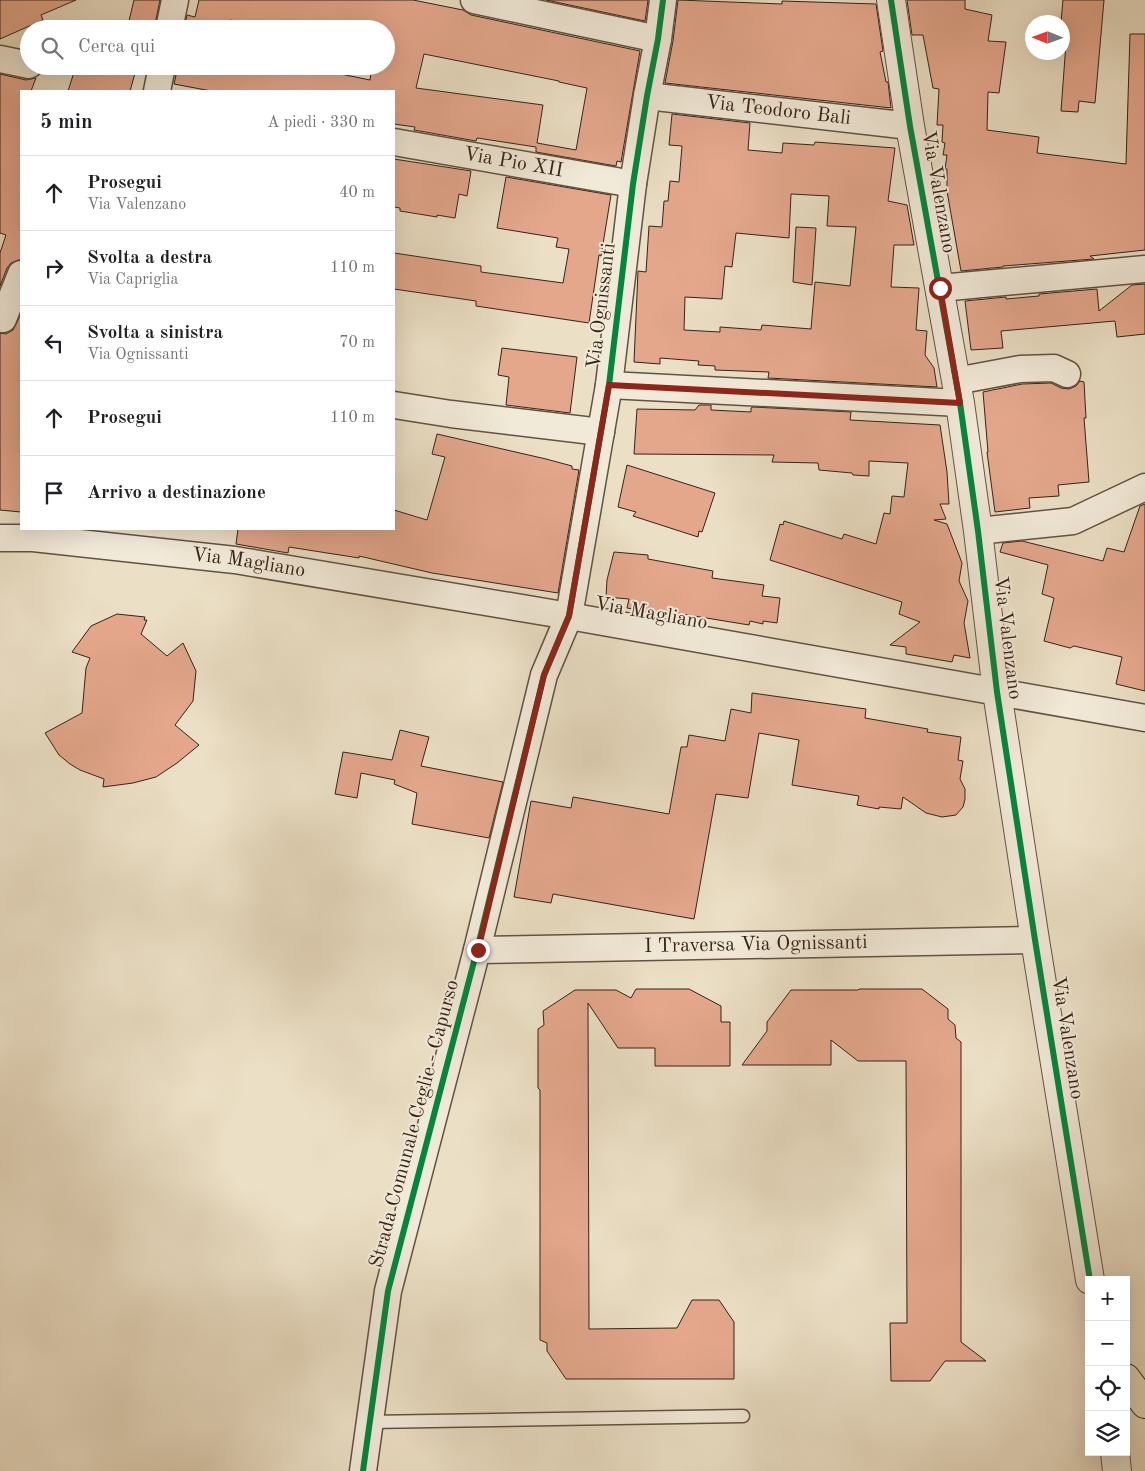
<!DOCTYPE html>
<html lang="it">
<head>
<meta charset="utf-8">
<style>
  body { margin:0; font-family:"Old Standard TT",serif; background:#f6f6f6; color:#202124 }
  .controls { position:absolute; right:15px; bottom:15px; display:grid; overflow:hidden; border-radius:0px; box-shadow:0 5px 20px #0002 }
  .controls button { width:45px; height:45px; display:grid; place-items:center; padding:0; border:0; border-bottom:1px solid #e0e0e0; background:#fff; color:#202124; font:25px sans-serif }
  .compass { position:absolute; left:1025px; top:15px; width:45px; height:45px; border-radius:50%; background:#fff; box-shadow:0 5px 20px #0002; rotate:271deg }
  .stop { position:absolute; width:15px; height:15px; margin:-11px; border:4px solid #8f2418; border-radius:50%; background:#fff }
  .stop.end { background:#8f2418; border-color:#fff; box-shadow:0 1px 5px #0008 }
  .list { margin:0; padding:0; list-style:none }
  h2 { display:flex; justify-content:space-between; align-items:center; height:65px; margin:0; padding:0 20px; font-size:21px }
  h2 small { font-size:16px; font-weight:400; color:#757577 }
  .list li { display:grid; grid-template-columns:32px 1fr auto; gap:15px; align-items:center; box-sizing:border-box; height:75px; padding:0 20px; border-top:1px solid #e0e0e0 }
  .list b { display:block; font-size:19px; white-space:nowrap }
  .list p { margin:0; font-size:16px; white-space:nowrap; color:#757577 }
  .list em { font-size:16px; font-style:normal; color:#757577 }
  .icon { flex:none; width:28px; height:28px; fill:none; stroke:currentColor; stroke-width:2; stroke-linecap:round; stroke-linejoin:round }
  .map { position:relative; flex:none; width:1145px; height:1471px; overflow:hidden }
  .search { position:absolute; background:#fff; box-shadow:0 5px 20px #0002; left:20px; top:20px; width:375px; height:55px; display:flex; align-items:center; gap:12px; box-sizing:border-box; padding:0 18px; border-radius:28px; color:#757577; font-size:19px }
  .panel { position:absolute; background:#fff; box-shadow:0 5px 20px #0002; left:20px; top:90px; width:375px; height:440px; border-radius:0px }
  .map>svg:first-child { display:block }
</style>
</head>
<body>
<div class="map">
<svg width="1145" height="1471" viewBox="0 0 1145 1471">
  <rect width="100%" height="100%" fill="#ebdfc5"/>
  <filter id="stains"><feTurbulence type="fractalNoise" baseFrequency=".004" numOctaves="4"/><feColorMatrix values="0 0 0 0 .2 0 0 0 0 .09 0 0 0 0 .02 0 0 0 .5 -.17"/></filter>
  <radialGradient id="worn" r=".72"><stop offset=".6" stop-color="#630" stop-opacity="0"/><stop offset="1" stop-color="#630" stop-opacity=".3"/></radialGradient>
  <g fill="#e4a78c" stroke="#352317" fill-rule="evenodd">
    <path d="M0,0H76L41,15L43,20L0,39Z"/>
    <path d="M134,0H160L154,29H127Z"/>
    <path d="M199,0H413L463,10L471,15L640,51L621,162L617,161L616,166L536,152V147L477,138L476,141L414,130L415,127L394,124V91H211L174,84L178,66H311V68L370,80L372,66H386V29H282L230,20L229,29H184L187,15L195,17ZM424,54L559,81V82L587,88L576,150L537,143L543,105L416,88Z"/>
    <path d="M546,0H648L645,21Z"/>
    <path d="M678,0L782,4V1L876,4L883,51L880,52L886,82H888L891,108L665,83L673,41Z"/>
    <path d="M907,0H965V9L992,15L988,41L1006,42L999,93L988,92L987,130L1039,137L1037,153L1126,164L1130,34H1145V250L1090,256L1094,259L1003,266V267L961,271L947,191V169H945L947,155H943L945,143L942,142L943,125H937L939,89L933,88L923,35H912Z"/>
    <path d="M1063,0H1104L1095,103L1079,101L1078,112L1061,111L1066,43L1062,42V22H1061Z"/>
    <path d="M76,66H137L130,91H68Z"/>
    <path d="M0,74L26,80L36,78L31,91H21V259L11,263L7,268L0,286V253L6,235L0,233Z"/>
    <path d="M672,114L750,123L748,150L782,153L783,143L814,145L815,142L895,148L888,201L907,205L914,245H894L891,287L919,288L916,330L927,331L925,355L934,368L937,387L768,378L769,372L715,370V366L698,365L699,361L660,358V364L634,362L638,271L646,272L649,226L662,227L664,201H668L670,181L679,182L682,146L669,145ZM791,194L829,196L827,226L856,227L850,286L815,282L811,329L762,325L761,330L720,327V332L684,330L685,297L722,299L725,266L732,267L736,233L789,238Z"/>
    <path d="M394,159L471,171L467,196L459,194L455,218L437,215V217L400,211V208L394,207Z"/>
    <path d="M506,177L611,195L601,256L599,255L589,323L476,306V301L394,289V253L481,266V272L563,283L569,249L556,247L558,238L497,228Z"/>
    <path d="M796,227L816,228L812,285L793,282Z"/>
    <path d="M1145,284V334L1117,337L1115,321L1001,331L1003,348L971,350L965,301L1006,297V299L1039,296V294L1097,289L1099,311L1132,285Z"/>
    <path d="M21,314V512L0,510V333L6,334L13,330Z"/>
    <path d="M502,348L577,357L570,413L506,405L509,377L498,375Z"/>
    <path d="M1080,381L1084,382L1086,418H1084L1089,482L1058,485L1059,496L1029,498L1030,508L995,512L987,452H988L983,392L1022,384L1051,383L1061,388L1069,389L1076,386Z"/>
    <path d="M699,405H711V410L751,412V408L753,407L851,412L850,420L940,425L947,472L949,504H940L946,519L934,520L947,524L962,563L959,581L968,601L964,623L970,658L954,655L952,662L906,654V647L890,645L920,622L899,614L902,602L770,560L780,524L783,525L784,521L842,539L844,534L876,544L884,513L890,514L892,496L904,497L908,463L869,461V476L853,475L852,473L819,470L818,463L772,462L774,455L634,454L637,409L695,410Z"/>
    <path d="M437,434L546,459L572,466V469L579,470L558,593L432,573L359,556V558L289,547L288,553L236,544L238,529H394V510L427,520L445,457L432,454Z"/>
    <path d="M627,465L715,493L702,532L699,531L698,537L633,516L636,512L618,507Z"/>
    <path d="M1145,504V691L1116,684L1122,657L1074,646L1070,648L1044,641L1054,598L1042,594L1048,565L1000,552L1003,543L1022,541L1103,561L1107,548L1124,552L1140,506Z"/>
    <path d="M614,552L648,555V559L713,571L712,578L764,585L762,596L780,598L777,623L763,621V624L750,621L749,625L682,614V617L627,608L629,599L606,597L607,580Z"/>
    <path d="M117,614L145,617L144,620H147L141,634L167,656L183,643L196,671L193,701L175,725L199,745L177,763L156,777L133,783L103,787L104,779L80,770L70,764L59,755L45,733L82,713L86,668L90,658L72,652L91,626Z"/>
    <path d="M752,693L866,709L865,718L928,729L927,732L961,737L958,760L963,761L960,779L965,789V799L963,807L956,815L942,817L926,813L903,797L901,809L879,807V809L857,805L859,796L792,785L799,740L759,733L748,798L716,794L694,919L553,894L551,903L514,897L531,801L571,808L573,797L669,814L681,747H687L689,735L725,741L731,709L751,713Z"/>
    <path d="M400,730L429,737L421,766L503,782L489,838L412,824L417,793L394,784L395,780L361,773L357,798L335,794L343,752L392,760Z"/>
    <path d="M636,989H689L721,1006V1022H730V1066H655V1048H618L588,1003L589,1329L677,1328L692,1300H719L734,1322V1379H566L547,1351V1343L540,1340V1090L538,1088V1029L544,1025L543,1011L575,990H616L631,998Z"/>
    <path d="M859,989H922L948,1009V1019L955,1025L956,1038L961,1042V1342L986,1361H945L930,1381H891L890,1323H907L906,1061H858L831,1040V1065H742L767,1031V1022L791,990H858Z"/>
  </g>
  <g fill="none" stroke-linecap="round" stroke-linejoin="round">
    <g stroke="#625242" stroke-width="15">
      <path id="service" d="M369,1422L743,1416"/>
    </g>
    <g stroke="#625242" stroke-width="29">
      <g id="minor">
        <path d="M474,0L658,39"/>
        <path d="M169,29L175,0"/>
        <path d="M0,59L29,65"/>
        <path d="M157,91L162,66"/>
        <path id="s1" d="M647,96L910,126"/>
        <path id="s2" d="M394,142L633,184"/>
        <path d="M940,288L1145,269"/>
        <path d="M0,318L3,319L21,274"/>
        <path d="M956,381L1020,369L1054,368L1067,374"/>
        <path d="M609,385L960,403"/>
        <path d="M394,405L451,414L601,432"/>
        <path d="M978,531L1073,521L1145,487"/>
        <path id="s3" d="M0,538H33L235,560L569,616L1145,718"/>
        <path id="s4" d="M477,950L1035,940"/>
        <path d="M363,1471L388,1291L477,950L544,675L569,616L609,385L633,184L647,96L658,39L663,0"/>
      </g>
    </g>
    <g stroke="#625242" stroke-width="30">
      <g id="tertiary">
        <path d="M891,0L910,126L960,403L978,531L997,692L1035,940L1090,1280"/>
        <path d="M1115,1452L1117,1471"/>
      </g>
    </g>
    <g stroke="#352317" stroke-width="30">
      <path id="trunk" d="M1126,1378L1145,1404"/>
    </g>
    <use href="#service" stroke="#f2ead9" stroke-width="12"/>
    <use href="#minor" stroke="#f2ead9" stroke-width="26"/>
    <use href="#tertiary" stroke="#f2ead9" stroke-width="28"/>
    <use href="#trunk" stroke="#ebdfc5" stroke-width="28"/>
    <g stroke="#f2ead9" stroke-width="9">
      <g id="cycleway">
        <path d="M891,0L910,126L960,403L978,531L997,692L1035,940L1090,1280"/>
        <path d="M363,1471L388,1291L477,950L544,675L569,616L609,385L633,184L647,96L658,39L663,0"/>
      </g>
    </g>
    <use href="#cycleway" stroke="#00873e" stroke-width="6"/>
  </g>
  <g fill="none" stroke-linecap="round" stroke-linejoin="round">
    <path stroke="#8f2418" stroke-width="6" d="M478,950L544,675L569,616L609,385L960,403L940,288"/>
  </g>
  <g text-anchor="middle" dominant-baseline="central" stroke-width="4" stroke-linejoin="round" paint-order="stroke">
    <g font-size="20" fill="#352317" stroke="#f2ead9">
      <text stroke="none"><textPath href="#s1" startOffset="132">Via Teodoro Bali</textPath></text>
      <text stroke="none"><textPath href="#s2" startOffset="121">Via Pio XII</textPath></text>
      <text transform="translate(938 192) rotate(80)">Via Valenzano</text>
      <text transform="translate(602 306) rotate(-83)">Via Ognissanti</text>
      <text stroke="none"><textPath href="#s3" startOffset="250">Via Magliano</textPath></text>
      <text transform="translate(651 614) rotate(10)">Via Magliano</text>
      <text transform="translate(1007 638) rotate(83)">Via Valenzano</text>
      <text stroke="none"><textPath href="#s4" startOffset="279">I Traversa Via Ognissanti</textPath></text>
      <text transform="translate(1067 1038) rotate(81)">Via Valenzano</text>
      <text transform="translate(415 1124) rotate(-75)">Strada Comunale Ceglie - Capurso</text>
    </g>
  </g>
  <rect width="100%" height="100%" filter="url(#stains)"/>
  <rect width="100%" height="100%" fill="url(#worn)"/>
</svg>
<div class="controls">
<button>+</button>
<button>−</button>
<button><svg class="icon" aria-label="locate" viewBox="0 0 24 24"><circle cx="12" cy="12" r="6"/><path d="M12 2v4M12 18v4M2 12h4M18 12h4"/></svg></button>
<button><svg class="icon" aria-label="layers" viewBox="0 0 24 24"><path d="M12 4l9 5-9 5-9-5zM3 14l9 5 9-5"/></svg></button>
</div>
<svg class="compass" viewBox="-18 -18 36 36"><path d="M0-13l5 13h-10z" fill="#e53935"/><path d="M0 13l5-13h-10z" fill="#757577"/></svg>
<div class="stop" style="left:940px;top:288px"></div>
<div class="stop end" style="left:478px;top:950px"></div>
<div class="search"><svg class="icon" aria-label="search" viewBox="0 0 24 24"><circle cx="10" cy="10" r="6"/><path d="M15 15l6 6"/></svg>Cerca qui</div>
<section class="panel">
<h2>5 min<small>A piedi · 330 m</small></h2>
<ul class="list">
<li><svg class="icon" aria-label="ahead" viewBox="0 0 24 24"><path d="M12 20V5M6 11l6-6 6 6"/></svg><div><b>Prosegui</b><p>Via Valenzano</p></div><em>40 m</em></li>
<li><svg class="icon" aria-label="right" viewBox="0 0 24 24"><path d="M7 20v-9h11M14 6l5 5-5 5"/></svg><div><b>Svolta a destra</b><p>Via Capriglia</p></div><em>110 m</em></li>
<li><svg class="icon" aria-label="left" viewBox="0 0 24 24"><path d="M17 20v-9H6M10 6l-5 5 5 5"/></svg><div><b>Svolta a sinistra</b><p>Via Ognissanti</p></div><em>70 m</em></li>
<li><svg class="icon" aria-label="ahead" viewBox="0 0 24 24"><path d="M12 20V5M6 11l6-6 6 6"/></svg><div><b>Prosegui</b></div><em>110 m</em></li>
<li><svg class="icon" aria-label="arrive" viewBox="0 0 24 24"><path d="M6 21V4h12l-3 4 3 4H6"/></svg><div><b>Arrivo a destinazione</b></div></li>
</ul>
</section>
</div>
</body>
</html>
